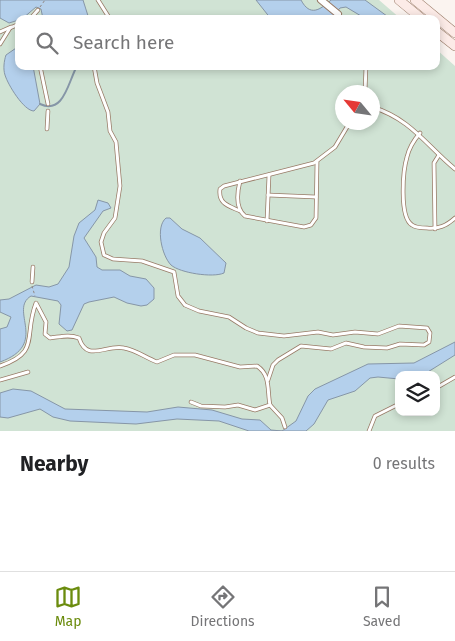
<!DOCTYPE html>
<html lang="en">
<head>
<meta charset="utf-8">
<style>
  body { margin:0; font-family:"Fira Sans",sans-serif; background:#f2f2f2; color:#202124 }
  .controls { position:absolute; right:15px; bottom:15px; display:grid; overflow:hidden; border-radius:10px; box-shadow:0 2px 8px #0003 }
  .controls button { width:45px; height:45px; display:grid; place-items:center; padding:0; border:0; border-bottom:1px solid #e0e0e0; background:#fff; color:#202124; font:25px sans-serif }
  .compass { position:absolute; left:335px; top:85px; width:45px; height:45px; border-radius:50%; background:#fff; box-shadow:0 2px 8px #0003; rotate:299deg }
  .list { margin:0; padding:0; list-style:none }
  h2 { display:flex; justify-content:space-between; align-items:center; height:65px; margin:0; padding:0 20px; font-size:21px }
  h2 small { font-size:16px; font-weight:400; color:#757577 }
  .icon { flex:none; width:28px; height:28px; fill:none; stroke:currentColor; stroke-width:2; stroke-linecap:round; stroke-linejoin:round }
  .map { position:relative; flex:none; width:455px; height:431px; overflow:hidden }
  .search { position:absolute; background:#fff; box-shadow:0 2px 8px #0003; left:15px; right:15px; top:15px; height:55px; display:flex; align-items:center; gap:12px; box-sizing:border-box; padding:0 18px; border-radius:10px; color:#757577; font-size:19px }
  .sheet { height:140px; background:#fff }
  nav { display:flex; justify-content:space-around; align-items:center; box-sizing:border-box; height:70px; border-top:1px solid #e0e0e0; background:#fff; font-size:14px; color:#757577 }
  nav a { display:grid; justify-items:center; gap:2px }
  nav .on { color:#6b8c0e }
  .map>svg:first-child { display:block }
</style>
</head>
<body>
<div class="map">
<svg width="455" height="431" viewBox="0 0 455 431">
  <rect width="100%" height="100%" fill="#fbf4f0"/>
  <path fill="#d0e3d4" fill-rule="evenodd" d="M0,0H379L401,19H19V66H436V49L455,66V431H0ZM342,92H372V122H342ZM399,375H436V412H399Z"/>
  <g fill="#b4d0ec" stroke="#8696a7">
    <path d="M0,0H83L89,19L54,17L43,19L41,9L36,7L22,19L9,23L0,18Z"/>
    <path d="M256,0H301C310,17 320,10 331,0H365L391,19H366L346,7L340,8L331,19H271Z"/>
    <path d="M19,46V66H33L40,104L34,111C24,111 8,85 5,75C3,69 4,61 6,55Z"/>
    <path d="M98,200L108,203L111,208L103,211L84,238L96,257L97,267L102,270H120L130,276L146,279L154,288V299L147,305L141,306L127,303L114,297L89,302L84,304L72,330L67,331L59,324L61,305L58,301L31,296C8,310 50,344 0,362V329L7,327L11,317L0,312V300L9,299L36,285L49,287L58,284L69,267L74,236L79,223L95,210Z"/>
    <path d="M166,218H170L182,229L200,238L226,263L224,273C213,278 180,273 171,265C162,256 155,227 166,218Z"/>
    <path d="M455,342V355L423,375H399V379L378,377L370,378L355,391L328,400L314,424L306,431H249L219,421L177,419L136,424L70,421L53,417L40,409L8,418L0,417V393L13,389L31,391L65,409L147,412L178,407L212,410L242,419L260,420L271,430L282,431L296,421L308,396L315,389L368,364L414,363Z"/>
  </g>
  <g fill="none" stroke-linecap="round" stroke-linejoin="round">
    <path stroke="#8696a7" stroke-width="2" d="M40,104C64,115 68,82 77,66"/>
    <g stroke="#987a66" stroke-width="4.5">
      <g id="lane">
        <path d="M98,0L110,19"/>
        <path d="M30,19L38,10"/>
        <path d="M0,32L11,27"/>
        <path d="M0,44L10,28L19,24"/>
        <path d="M40,66L48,104"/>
        <path d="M94,66L97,83L108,112L110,131L116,142L120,186L115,218L104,233L101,242L104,255L113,259L142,261L174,272L178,296L185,305L199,311L229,317L246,328L258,333L284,336L318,332L333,335L355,332L378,334L399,326L427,328L430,333L429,342L424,345L400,344L387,348L364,347L346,343L331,349L301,346L278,360L273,365L268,380"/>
        <path d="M365,92L366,66"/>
        <path d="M372,107C411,119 426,145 455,169"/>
        <path d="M47,129L48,111"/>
        <path d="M420,133C414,140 409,148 407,157C403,170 399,217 412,225C416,228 422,228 427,228C439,229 446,226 455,218"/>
        <path d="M240,181C237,193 235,208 245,216L304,227L311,225L316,218L317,162"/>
        <path d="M268,195L316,197"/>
        <path d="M240,211C229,206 218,204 220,189L224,186L314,163L335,147L350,122"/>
        <path d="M267,221L269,175"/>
        <path d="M435,229L434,163L439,155"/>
        <path d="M32,282L33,267"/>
        <path d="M0,366C41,352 23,337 36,303L46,322L45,334L50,338C60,337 69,334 79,338C87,363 106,344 124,348C136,350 146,358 157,362L174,355H195L240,367L257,366C271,375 267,391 270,405L255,410L238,405L225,407L201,406L191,402"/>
        <path d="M0,380L28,372"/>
        <path d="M436,388L455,377"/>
        <path d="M270,405L282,418L285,427"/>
        <path d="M369,431L375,416L399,404"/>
      </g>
    </g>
    <g stroke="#987a66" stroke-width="8">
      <path id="street" d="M321,0L338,14"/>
    </g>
    <g stroke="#987a66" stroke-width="10">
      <g id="secondary">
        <path d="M399,0L422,19"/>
        <path d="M415,0L455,33"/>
        <path d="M436,31L455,46"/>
      </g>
    </g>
    <g stroke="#908782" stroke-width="1" stroke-dasharray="2.5 2.5" stroke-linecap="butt">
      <path d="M40,7L45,0"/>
      <path d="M32,286L35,296"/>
    </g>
    <use href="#lane" stroke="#fff" stroke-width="3"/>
    <use href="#street" stroke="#fff" stroke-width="6"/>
    <use href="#secondary" stroke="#fcebe7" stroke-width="9"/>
  </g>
</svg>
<div class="controls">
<button><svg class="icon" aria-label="layers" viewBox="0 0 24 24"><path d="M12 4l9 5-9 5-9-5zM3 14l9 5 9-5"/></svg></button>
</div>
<svg class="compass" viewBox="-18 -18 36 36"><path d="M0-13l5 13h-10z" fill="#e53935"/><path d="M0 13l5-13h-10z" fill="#757577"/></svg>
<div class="search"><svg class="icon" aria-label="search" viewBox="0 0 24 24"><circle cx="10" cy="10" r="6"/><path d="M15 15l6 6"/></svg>Search here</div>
</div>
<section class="sheet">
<h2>Nearby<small>0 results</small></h2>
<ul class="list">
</ul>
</section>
<nav>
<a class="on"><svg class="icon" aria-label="map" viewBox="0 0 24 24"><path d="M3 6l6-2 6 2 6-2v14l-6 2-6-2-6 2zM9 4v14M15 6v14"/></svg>Map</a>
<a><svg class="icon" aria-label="directions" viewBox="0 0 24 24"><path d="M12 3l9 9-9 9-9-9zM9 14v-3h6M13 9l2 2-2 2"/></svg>Directions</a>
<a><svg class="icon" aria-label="saved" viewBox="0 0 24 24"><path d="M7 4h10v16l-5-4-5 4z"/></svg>Saved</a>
</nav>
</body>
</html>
